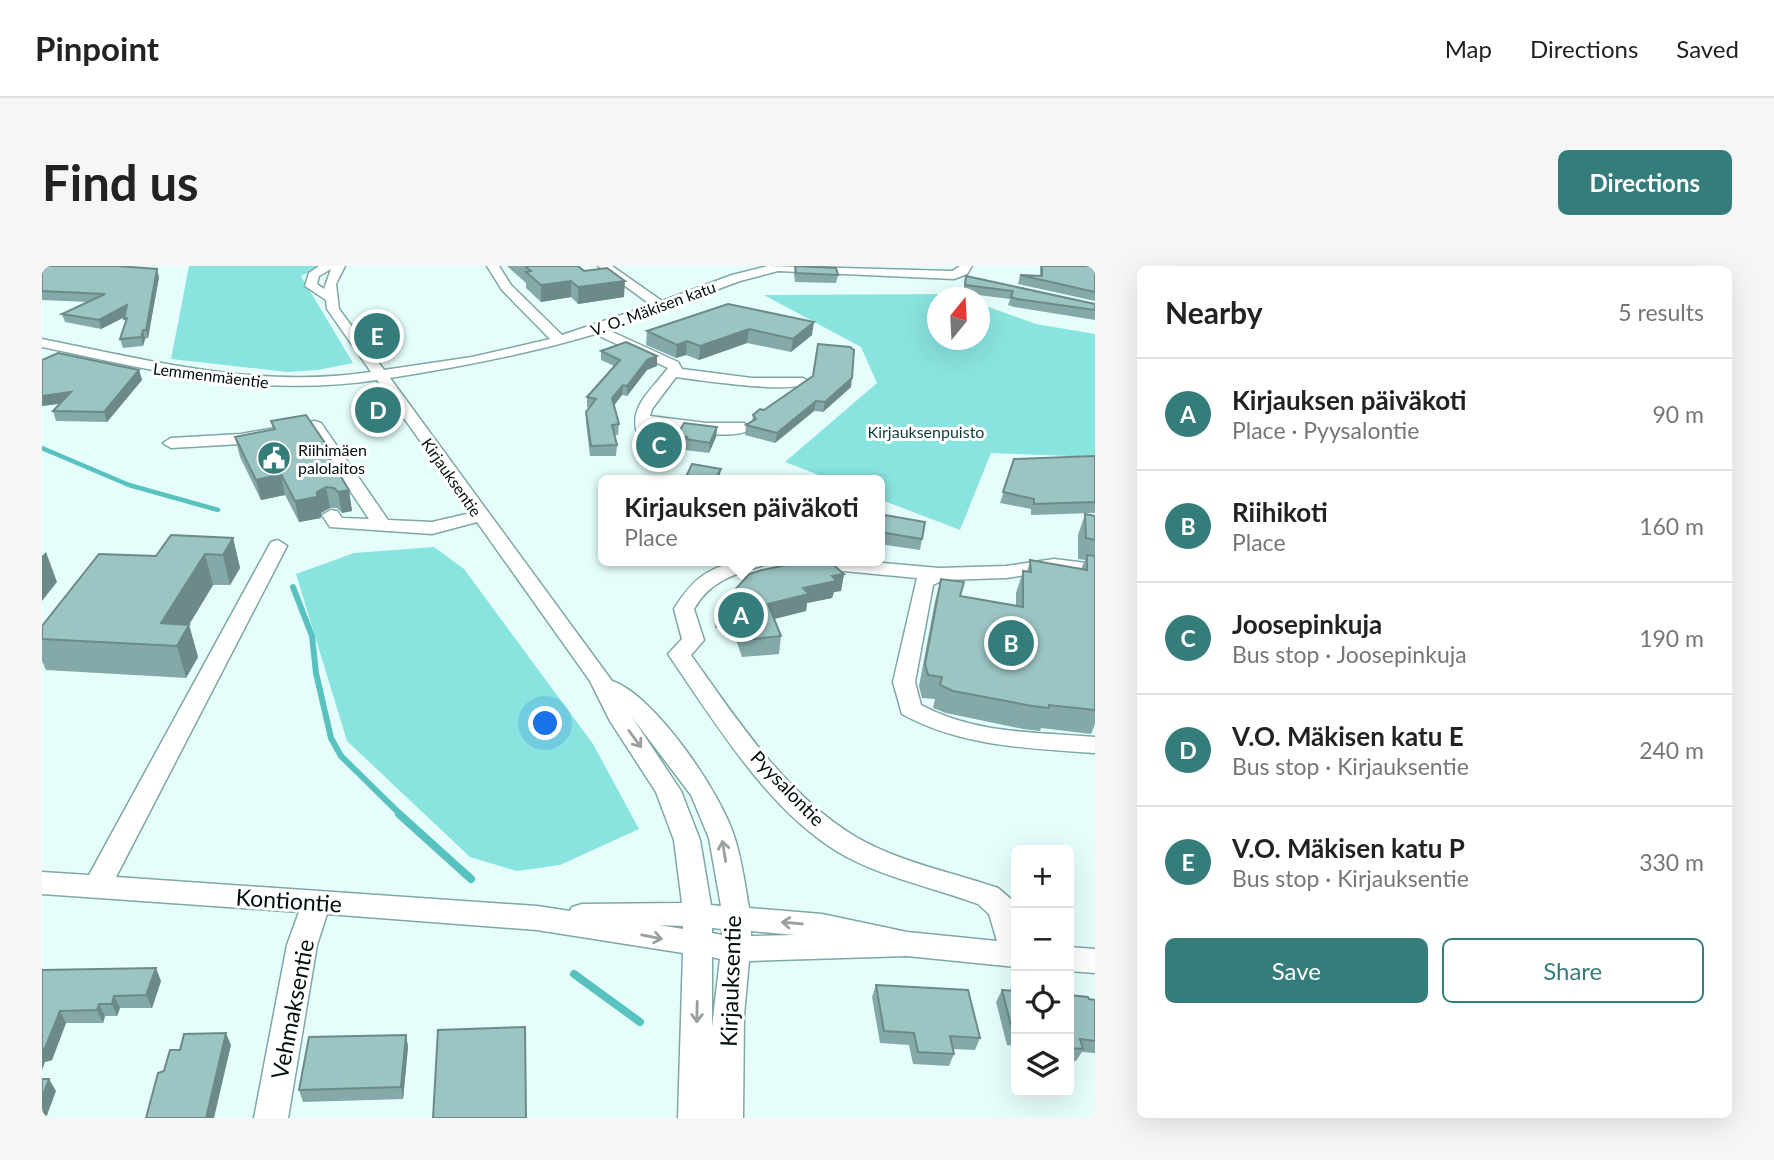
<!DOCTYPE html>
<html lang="en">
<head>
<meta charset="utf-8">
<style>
  body { margin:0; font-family:Lato,sans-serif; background:#f6f6f6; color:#222 }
  .controls { position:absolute; right:21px; bottom:21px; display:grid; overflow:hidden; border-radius:10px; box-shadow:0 7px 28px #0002 }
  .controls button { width:63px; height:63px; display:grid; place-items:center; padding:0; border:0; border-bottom:2px solid #e0e0e0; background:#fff; color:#222; font:35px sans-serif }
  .compass { position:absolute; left:885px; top:21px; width:63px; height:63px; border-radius:50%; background:#fff; box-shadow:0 7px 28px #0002; rotate:18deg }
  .you { position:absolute; left:504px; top:458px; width:24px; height:24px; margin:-18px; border:5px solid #fff; border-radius:50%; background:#1a73e8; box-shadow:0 0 0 10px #1a73e833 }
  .badge { display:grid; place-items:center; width:46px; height:46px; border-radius:50%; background:#347d7b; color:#fff; font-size:23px; font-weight:700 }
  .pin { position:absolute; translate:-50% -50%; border:4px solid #fff; box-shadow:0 2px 7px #0006 }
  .popup { position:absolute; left:556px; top:209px; width:287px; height:91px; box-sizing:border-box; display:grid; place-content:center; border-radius:10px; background:#fff; filter:drop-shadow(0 2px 5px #0005); font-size:23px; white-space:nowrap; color:#767676 }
  .popup b { font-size:26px; color:#222 }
  .popup::after { content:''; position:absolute; left:50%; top:100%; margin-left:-14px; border:14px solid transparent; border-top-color:#fff }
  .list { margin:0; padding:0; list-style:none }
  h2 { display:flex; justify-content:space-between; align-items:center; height:91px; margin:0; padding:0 28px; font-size:30px }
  h2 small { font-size:23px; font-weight:400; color:#767676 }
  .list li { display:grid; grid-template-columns:46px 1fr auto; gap:21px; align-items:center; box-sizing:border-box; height:112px; padding:0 28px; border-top:2px solid #e0e0e0 }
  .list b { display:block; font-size:26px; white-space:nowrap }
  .list p { margin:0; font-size:23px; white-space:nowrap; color:#767676 }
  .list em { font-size:23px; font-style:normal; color:#767676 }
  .actions { display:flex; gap:14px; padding:21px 28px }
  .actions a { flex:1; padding:16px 0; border:2px solid #347d7b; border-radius:10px; text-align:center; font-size:24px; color:#347d7b }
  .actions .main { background:#347d7b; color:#fff }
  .icon { flex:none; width:38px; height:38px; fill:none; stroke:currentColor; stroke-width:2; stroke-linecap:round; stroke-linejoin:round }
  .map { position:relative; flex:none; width:1053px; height:852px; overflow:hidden; border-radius:10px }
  header { display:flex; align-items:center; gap:42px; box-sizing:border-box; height:98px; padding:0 35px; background:#fff; border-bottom:2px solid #e0e0e0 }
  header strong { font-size:33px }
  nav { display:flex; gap:38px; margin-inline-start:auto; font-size:24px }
  .intro { display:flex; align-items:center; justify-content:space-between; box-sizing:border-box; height:168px; padding:0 42px }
  h1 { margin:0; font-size:49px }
  .button { padding:18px 32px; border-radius:10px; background:#347d7b; color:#fff; font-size:24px; font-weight:700 }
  main { display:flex; gap:42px; padding:0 42px }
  aside { flex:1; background:#fff; border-radius:10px; box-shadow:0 7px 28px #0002 }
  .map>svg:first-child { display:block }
</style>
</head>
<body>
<header>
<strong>Pinpoint</strong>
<nav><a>Map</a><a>Directions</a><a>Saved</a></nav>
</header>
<div class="intro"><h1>Find us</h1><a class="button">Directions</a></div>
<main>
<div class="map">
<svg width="1053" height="852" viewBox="0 0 1053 852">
  <rect width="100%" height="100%" fill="#e5fefc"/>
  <g fill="#89e3df">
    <path d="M147,0H279L259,10L311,97L276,104L246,106L129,93Z"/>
    <path d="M910,28L920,31L895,32V74H937L938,38L994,58L1053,68V191L949,187L918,264L837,233V214H790L743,196L835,117L819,81L722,29Z"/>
    <path d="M392,281L422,303L551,478L597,563L518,599L475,605L428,591L305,475L254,308L312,287Z"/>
  </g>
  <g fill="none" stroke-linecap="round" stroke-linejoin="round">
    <path stroke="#57c2bf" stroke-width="4.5" d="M0,182L87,219L176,244"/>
    <path stroke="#57c2bf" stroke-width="6" d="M251,321L270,370L274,407L289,472L299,490L359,549"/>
    <g stroke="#57c2bf" stroke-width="8">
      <path d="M357,548L429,613"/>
      <path d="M532,708L598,756"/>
    </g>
    <g stroke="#7ea7a5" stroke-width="3">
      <g id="minor">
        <path d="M277,0H303L294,18L297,43L342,104L430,91L508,73L460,24L445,0H457L469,19L520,69L609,39L556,0H570L620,35L690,9L726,0L910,5L918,0H930L925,8L912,13L736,5L698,15L566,64L636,96L640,103L710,112H761L768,116C754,129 657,114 634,111L610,143L608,150L664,157H702L710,162C694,177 631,162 609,160L616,180L629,190L621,195L603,186C580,146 602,133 626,102L553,68C486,88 418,101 348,112L570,415C613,429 681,530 693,573C700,595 703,619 707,642L780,648L865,666L955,675L947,648L936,638C890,621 838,611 796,586C725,543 672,455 626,388L640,373L632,343C656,303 679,295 725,295L722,299C692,308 668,315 652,343L662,374L649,389C695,454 744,529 814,571C857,596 909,606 956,622L970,634L974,642V701L865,690L707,695L702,749L701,852H636L641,687L495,664L285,648L275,679L246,852H212L245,679L257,646L0,628V606L47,609L229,276L236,274L245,280L74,611L495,640L528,645L530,641L540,638L640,637L632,574L614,526L568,455L548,415L435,256L390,268L288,261L280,249L289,244L295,245L300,252L327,253L269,166L199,178L129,182L121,177L129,172L199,168L273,155L279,157L346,254L390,256L429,247L335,114C215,132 116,105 0,81V73C109,95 217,123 329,106L285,43L284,34L263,20L267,7ZM289,3L282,23L275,18L277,10ZM590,451L649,529L667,572L679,640L669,639L658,574L639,525ZM617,659L641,660V663ZM670,662L680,663V669L670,667ZM709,665L753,669L709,670ZM670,691L678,693L670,761Z"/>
        <path d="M1012,293L1053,298V310L1012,305L964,312L901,314L891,319L873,416L879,439C933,468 993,466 1053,471V487C986,482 920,481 860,448L851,416L875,312L759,301L749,295H818L897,302L964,300Z"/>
        <path d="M1027,681L1053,683V707L1027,705Z"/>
      </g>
    </g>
    <use href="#minor" fill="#fff" fill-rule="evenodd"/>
  </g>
  <g fill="#85a9a8">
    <path d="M0,0L117,11L106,72L103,73L101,80L81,82L78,73L84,57L83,51L59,63L23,56L20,48L46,36L0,34Z"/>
    <path d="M465,0H536L582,31L536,38L529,31L499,36L484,22V17Z"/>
    <path d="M753,0L796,9L794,17L753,16L752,8Z"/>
    <path d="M998,0H1053V35L976,18L978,9L998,10Z"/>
    <path d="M924,10L1053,38V54L972,41L966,39L968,33L921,27Z"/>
    <path d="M686,38L770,69L749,86L705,77L657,94L644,89L634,92L604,79L605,65Z"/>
    <path d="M559,85L615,100L605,104L585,130L580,129L572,139L577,158L576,169H573L575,179L574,190H548L544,156V146L548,142L545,141V131L572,100L559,94Z"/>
    <path d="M0,94L97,104L100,114L65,156L14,155L11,145L18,138L0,140Z"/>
    <path d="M809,121L781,146L772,145L733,177L703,169L704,159L710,155L711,149L722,144Z"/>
    <path d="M229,155L285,180L287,191L307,224L310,245L300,247L295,242H288L279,247V252L257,256L243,229L219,234L198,191L193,171L231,164Z"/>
    <path d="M675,161L674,171L667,187L643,184V181L634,179L635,169Z"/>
    <path d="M1053,190V247L989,249V243L958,237L972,193Z"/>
    <path d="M837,248L880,273L878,284L837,278Z"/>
    <path d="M1043,248L1053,250V458L1049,468L999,462L998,465L981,463L904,447L891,442L893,433L880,432L877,420L893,335L899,313L918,330L974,340V327L981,305L985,306L988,294L1039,303L1043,294L1036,293V269Z"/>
    <path d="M191,272L198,302L188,319H171L147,359L156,391L144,412L4,404L0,395V360L114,290Z"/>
    <path d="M802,308L799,325L792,326L790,332L765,337L764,345L732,353L739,370L737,388L700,391L689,360L673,362L675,344Z"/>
    <path d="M0,704L119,715L110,742H78L75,750H63L61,757H24L10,794L3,796Z"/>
    <path d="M834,719L938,772L933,784L911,783L912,788L907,800L871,798L867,779L838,777L830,731Z"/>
    <path d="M960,724L974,725V780L965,779L954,736Z"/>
    <path d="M1027,729L1053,734V787L1040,786L1034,795L1027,794Z"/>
    <path d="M364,769L366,781L361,833L261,836L257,824Z"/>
  </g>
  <g fill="#6c8a88">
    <path d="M115,3L117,11L106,72L104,64Z"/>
    <path d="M529,15V31L499,36V19Z"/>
    <path d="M583,15L582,31L536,38V21Z"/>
    <path d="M85,39L88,48L59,63L57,54Z"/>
    <path d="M772,56L770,69L749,86L751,73Z"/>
    <path d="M707,63L705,77L657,94L658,80Z"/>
    <path d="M101,64L103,73L101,80L99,71Z"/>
    <path d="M645,75L644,89L634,92L635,79Z"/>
    <path d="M615,90V100L605,104L585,130V120L605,94Z"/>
    <path d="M97,104L100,114L65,156L62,146Z"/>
    <path d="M810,112L809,121L781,146L783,136Z"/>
    <path d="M581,119L580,129L570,142V132Z"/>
    <path d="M29,126L33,135L0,140V130Z"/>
    <path d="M774,135L772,145L733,177L735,167Z"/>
    <path d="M675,161L674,171L667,187L668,177Z"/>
    <path d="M285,180L288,200L281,181Z"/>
    <path d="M679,203L677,214H672Z"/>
    <path d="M239,208L243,229L219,234L214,214Z"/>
    <path d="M284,221L288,242L279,247V252L257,256L253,235Z"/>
    <path d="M307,224L310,245L300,247L296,226Z"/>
    <path d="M191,272L198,302L188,319L181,289Z"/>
    <path d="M4,286L15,316L0,335V290Z"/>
    <path d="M163,288L171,319L134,380L119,357Z"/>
    <path d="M802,308L799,325L792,326L790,332L765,337L764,345L724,355L726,338L790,310Z"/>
    <path d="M147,359L156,391L144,412L135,380Z"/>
    <path d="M114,702L119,715L110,742L104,729Z"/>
    <path d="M72,730L78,742L75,750L70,738Z"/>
    <path d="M57,738L63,750L61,757L55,744Z"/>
    <path d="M18,745L24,757L10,794L3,796L0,804V783Z"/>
    <path d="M184,767L189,779L172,852H164Z"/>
    <path d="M364,769L366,781L361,833L359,821Z"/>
    <path d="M7,813L14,825L4,852H0V832Z"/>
  </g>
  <g fill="#9bc5c3" stroke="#6c8a88" stroke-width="2">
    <path d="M0,0H75L115,3L104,64H101L99,71L78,73L85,52L82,53L85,39L57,54L20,48L63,28L0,25Z"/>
    <path d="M483,0H536L542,5L565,2L583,15L536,21L529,15L499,19L484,6L489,5Z"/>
    <path d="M753,0L794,2L796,9L754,7Z"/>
    <path d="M1000,0H1053V26L978,9L1000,10Z"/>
    <path d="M924,10L1053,38V44L975,33L969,31L971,25L923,19Z"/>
    <path d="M686,38L772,56L751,73L707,63L658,80L645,75L635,79L605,65Z"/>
    <path d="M584,76L615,90L605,94L585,120L581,119L570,132L577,158L570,159L575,179L549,180L544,146L554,133L545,131L578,94L559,85Z"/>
    <path d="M776,78L808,81L812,84L810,112L783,136L774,135L735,167L704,159L714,153L711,149L718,143L722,144L771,110Z"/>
    <path d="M16,87L97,104L62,146L11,145L29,126L0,130V94Z"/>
    <path d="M264,149L285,180L281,181L307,224L296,226L292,222L284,221L275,226V231L253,235L239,208L214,214L193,171L233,163L229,155Z"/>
    <path d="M642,157L675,161L668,177L644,173L645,171L635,169Z"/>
    <path d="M1053,190V236L992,238V233L961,226L972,193Z"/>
    <path d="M650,198L679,203L672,214H652L643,213Z"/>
    <path d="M837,248L883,256L880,273L837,266Z"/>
    <path d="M1043,248L1053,250V274L1044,272Z"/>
    <path d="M129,269L191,272L181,289L163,288L119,357L147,359L135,380L0,373V360L57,288L114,290Z"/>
    <path d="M1045,289L1053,290V444L1007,439V442L990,440L911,425L898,419L900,411L886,409L883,398L899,313L922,316L918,330L981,341V305L989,306L988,294L1045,304Z"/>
    <path d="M764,295H787L802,308L790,310L794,315L761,322L767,328L726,338L739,370L703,374L691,343L675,344L707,308L720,304Z"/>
    <path d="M114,702L104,729L72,730L70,738H57L55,744L18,745L3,782L0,783V704Z"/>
    <path d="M834,719L926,724L938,772L908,770L912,788L876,786L872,767L842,765Z"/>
    <path d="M960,724L974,725V767H971Z"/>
    <path d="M1027,729L1046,731L1047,733L1053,734V775L1038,773L1041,783L1027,782Z"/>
    <path d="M483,761L484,852H391L396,764Z"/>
    <path d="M184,767L164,852H104L116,807L122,805L128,784H138L142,768Z"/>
    <path d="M364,769L359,821L257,824L267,771Z"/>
    <path d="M0,813H7L0,832Z"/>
  </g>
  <defs><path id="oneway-shaft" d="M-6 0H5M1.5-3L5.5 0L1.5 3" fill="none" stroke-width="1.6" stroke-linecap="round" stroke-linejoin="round" transform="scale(1.75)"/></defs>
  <g stroke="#9a9f9f">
    <use href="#oneway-shaft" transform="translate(593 473) rotate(54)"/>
    <use href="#oneway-shaft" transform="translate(682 585) rotate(-99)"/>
    <use href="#oneway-shaft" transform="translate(750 657) rotate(-175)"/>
    <use href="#oneway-shaft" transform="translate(610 671) rotate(11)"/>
    <use href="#oneway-shaft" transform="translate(655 746) rotate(91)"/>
  </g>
  <defs>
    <g id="civic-disc" transform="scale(1.75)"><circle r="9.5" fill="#347d7b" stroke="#fff"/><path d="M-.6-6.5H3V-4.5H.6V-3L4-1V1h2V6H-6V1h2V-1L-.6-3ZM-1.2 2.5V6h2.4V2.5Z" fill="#fff"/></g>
  </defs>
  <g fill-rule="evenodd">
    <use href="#civic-disc" x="232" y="192"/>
  </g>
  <g text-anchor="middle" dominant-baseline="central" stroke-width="6" stroke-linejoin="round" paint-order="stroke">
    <g font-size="16" fill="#020f0e" stroke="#fff">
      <text transform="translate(611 42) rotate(-20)">V. O. Mäkisen katu</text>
      <text transform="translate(169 109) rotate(7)">Lemmenmäentie</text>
      <text transform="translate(410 211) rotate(55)">Kirjauksentie</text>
    </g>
    <g font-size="16" fill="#0b3e3d" stroke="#fff">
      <text x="884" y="165">Kirjauksenpuisto</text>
    </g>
    <g font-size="16" fill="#020f0e" stroke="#fff" text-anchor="start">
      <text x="256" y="183">Riihimäen<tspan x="256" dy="18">palolaitos</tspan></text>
    </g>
    <g font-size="19" fill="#020f0e" stroke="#fff">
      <text transform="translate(746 522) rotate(46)">Pyysalontie</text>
    </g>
    <g font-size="23" fill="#020f0e" stroke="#fff">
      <text transform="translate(247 634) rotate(4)">Kontiontie</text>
      <text transform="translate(688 715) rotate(-88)">Kirjauksentie</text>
      <text transform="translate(250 743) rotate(-79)">Vehmaksentie</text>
    </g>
  </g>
</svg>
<div class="controls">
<button>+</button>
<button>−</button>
<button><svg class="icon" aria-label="locate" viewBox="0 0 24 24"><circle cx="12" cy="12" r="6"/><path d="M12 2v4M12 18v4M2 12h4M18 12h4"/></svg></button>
<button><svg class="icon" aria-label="layers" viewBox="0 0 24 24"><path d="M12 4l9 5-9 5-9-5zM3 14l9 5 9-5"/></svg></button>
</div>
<svg class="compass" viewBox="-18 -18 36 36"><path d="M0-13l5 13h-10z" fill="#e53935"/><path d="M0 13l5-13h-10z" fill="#767676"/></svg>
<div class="you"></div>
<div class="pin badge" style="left:699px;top:349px">A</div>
<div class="popup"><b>Kirjauksen päiväkoti</b>Place</div>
<div class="pin badge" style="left:969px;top:377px">B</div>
<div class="pin badge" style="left:617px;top:179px">C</div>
<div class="pin badge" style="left:336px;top:144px">D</div>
<div class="pin badge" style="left:335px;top:70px">E</div>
</div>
<aside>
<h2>Nearby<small>5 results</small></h2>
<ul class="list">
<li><span class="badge">A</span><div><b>Kirjauksen päiväkoti</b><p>Place · Pyysalontie</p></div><em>90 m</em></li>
<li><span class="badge">B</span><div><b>Riihikoti</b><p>Place</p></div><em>160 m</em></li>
<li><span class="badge">C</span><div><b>Joosepinkuja</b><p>Bus stop · Joosepinkuja</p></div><em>190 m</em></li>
<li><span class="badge">D</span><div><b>V.O. Mäkisen katu E</b><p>Bus stop · Kirjauksentie</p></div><em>240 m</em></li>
<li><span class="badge">E</span><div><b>V.O. Mäkisen katu P</b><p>Bus stop · Kirjauksentie</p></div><em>330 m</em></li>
</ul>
<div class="actions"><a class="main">Save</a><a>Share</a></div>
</aside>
</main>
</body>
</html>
